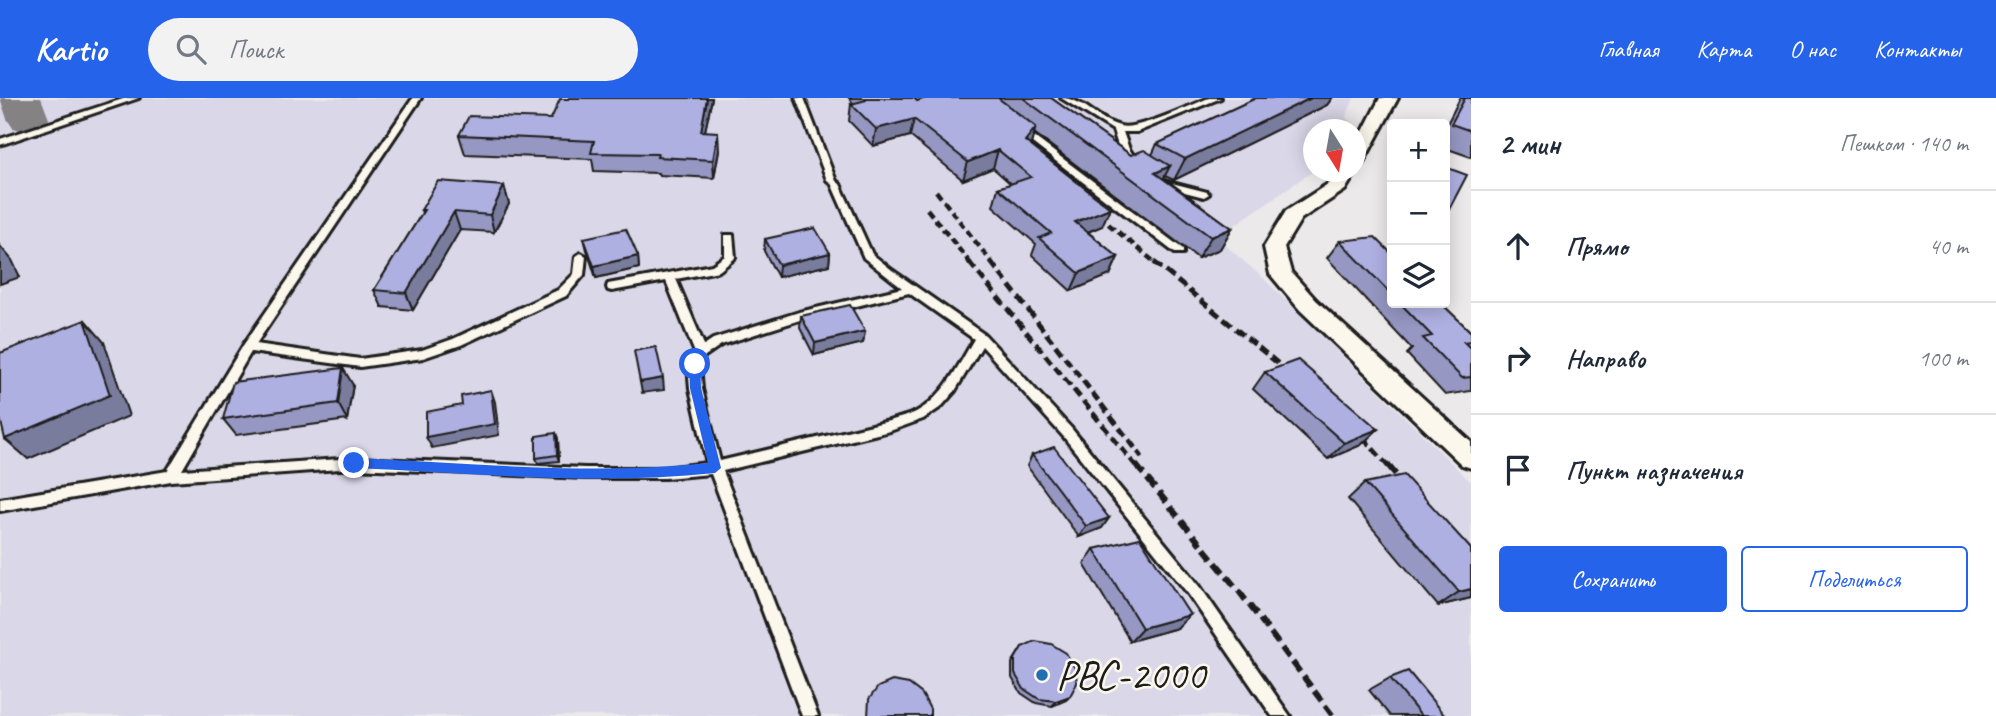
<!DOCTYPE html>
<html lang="ru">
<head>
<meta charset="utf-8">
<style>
  body { margin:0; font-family:Caveat,sans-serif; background:#f2f2f3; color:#1f2937 }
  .controls { position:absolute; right:21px; top:21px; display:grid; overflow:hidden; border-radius:7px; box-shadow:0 4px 18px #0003 }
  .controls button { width:63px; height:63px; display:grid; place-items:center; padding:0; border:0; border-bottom:2px solid #e0e1e3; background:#fff; color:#1f2937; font:35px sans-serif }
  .compass { position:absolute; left:1303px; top:21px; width:63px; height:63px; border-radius:50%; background:#fff; box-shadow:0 4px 18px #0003; rotate:169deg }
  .stop { position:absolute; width:21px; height:21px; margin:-16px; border:5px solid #2563eb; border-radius:50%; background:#fff }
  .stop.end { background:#2563eb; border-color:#fff; box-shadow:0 2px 7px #0008 }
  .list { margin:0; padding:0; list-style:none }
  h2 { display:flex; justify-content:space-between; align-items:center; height:91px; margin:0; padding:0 28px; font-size:30px }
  h2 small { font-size:23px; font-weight:400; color:#747a83 }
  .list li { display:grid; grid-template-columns:46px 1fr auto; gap:21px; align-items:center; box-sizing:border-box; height:112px; padding:0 28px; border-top:2px solid #e0e1e3 }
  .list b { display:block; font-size:26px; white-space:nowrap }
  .list em { font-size:23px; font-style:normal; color:#747a83 }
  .actions { display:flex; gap:14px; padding:21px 28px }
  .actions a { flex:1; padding:16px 0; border:2px solid #2563eb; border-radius:7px; text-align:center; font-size:24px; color:#2563eb }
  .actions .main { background:#2563eb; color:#fff }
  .icon { flex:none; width:38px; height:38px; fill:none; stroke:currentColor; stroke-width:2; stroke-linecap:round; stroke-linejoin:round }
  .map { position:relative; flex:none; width:1471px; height:618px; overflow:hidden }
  header { display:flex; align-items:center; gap:42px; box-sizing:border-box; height:98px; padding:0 35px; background:#2563eb; color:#fff }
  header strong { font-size:33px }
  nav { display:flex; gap:38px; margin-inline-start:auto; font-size:24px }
  .search { width:490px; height:63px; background:#f2f2f3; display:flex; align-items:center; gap:18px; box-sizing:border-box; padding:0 24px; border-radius:38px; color:#747a83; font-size:26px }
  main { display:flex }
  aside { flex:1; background:#fff }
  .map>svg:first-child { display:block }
</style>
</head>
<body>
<header>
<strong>Kartio</strong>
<div class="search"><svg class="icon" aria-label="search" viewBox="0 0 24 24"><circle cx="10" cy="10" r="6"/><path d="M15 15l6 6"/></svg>Поиск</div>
<nav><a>Главная</a><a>Карта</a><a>О нас</a><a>Контакты</a></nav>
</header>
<main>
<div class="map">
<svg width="1471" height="618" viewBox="0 0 1471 618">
  <rect width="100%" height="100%" fill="#ece9ea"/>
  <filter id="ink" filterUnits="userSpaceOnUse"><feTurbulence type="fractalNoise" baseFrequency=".0143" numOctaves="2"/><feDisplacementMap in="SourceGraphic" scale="14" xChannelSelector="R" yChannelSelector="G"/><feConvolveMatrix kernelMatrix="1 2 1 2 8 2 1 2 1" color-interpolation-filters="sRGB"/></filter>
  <g filter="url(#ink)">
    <path fill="#dad8e8" d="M0,0H1354L1346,19L1352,26L1350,31L1314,32L1313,73L1219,138L1222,144L1262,179L1471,384V618H0Z"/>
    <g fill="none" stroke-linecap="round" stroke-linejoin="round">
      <path fill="#848283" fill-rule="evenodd" d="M0,0H41L49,21L43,30L28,34L13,30L7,21Z"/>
      <g stroke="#1c1c1c" stroke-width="6">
        <g id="service">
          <path d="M126,0H139L0,47V41Z"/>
          <path d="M413,0H421L256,246L360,261L422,252L453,241L558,192L574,176L576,158L581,155L586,158L584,177L566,198L461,247L423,260L360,269L251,254L182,372L354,360L585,370H665L707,365L690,291L688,266L695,255L666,183L612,193L608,192L607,189L608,186L712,167L725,158V137H733L735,159L734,161L719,173L676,181L704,247L713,241L799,214L902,190L864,160L831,85L827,82L796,0H804L836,83L840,86L872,156L892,172L985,237L1071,330L1199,487L1290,618H1272L1189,497L1063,338L982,248L955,293L941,309L923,321L890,333L723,373L818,618H802L711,376L665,380H585L354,370L171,383L0,413V401L167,373L244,246ZM909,195L974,241C958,268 944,299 916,314C908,318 898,320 889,323L720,363L702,291L700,266L705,258L721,247L800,222Z"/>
          <path d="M1061,0C1084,0 1098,23 1120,28C1137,33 1191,7 1209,0H1221L1137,34H1123L1129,51L1140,67L1135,70L1132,69L1119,51L1113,32Z"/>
          <path d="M1021,29L1183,151V155H1175L1018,34L1017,32Z"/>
          <path d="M1164,83L1207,94L1209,96L1204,99L1161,88V84Z"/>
        </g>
      </g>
      <g stroke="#1c1c1c" stroke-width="6">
        <g id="minor">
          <path d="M1380,0H1398L1365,61L1363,65L1356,66V47Z"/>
          <path d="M1356,73V74L1345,92L1301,121L1284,149L1291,174L1316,202L1471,344V370L1462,367L1300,212L1270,176L1264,149L1286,113L1331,84L1338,74Z"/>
        </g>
      </g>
      <use href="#service" fill="#fbf7ec" fill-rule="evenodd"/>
      <use href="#minor" fill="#fbf7ec" fill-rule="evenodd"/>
      <g stroke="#1c1c1c" stroke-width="4.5" stroke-dasharray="8 4.5" stroke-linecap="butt">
        <path d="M936,93L993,166"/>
        <path d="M1089,110L1157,166"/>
        <path d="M927,111L971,166"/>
      </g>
      <g stroke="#1c1c1c" stroke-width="5" stroke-dasharray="10 5" stroke-linecap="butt">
        <path d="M969,164L1137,369"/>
        <path d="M991,164L1142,359"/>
        <path d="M1154,164L1297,281"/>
        <path d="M1353,328L1389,369"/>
      </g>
      <g stroke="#1c1c1c" stroke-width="6" stroke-dasharray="12 6" stroke-linecap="butt">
        <path d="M1136,367L1238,492L1333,618"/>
        <path d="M1388,367L1410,394"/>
      </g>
    </g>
    <g fill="#9697c2" stroke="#1c1c1c" stroke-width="2">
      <path d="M569,0H712L705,33L719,52L714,80L659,77L658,75L594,73L592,61L465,56L459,37L551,21Z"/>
      <path d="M849,0H914L917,3L926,0H1051L1131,57H1152L1157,46L1256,0H1332L1327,7L1174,82L1165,78L1164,80L1232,130L1220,151L1198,160L1034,35L1030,48L1102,128L1088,134L1118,159L1110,177L1071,193L1032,157L1036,146L993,108L998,90L1011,86L993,70L963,82L910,38L873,48L849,23L851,6L853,5Z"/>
      <path d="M1460,0H1471V59L1445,50V30Z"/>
      <path d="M504,88L509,106L494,134L460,132L413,212L382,209L374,192L422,115L421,112Z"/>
      <path d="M584,140L638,158L639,170L596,180L587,152Z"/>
      <path d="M765,141L830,155L829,167L778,179L764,153Z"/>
      <path d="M1340,143L1392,156V205H1441L1471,234V249L1470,250L1471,251V293L1445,297L1407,256L1412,251L1327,160Z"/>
      <path d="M801,218L865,233L863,245L814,257L800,230Z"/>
      <path d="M1265,274L1378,331L1361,347L1328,361L1253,291Z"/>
      <path d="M353,287L347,322L236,337L223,321Z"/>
      <path d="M556,335L558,341L559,363L538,365L536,360Z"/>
      <path d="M1032,357L1109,420L1102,430L1079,439L1027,368Z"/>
      <path d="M1365,385L1471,500L1438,508L1348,401Z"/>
      <path d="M1094,451L1177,530L1130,543L1084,466Z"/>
      <path d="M1022,549L1070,598L1066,602L1052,608L1036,605L1021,595L1012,580V565Z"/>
      <path d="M1390,580L1445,618H1390L1369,592Z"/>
    </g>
    <g fill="#7a7b9e" stroke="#1c1c1c" stroke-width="2">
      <path d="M707,0H712L701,52V33Z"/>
      <path d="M1311,0H1332L1327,7L1174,82L1185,61Z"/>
      <path d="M914,21L910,38L873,48L876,31Z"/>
      <path d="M1036,29L1031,46L1019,61L1025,43Z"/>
      <path d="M718,34L719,52L714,80L713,62Z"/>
      <path d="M998,52L993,70L963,82L968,64Z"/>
      <path d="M1170,68L1159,89L1155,75Z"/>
      <path d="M504,88L509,106L494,134L490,117Z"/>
      <path d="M1110,110L1102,128L1068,142L1075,124Z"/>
      <path d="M454,114L460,132L413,212L406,195Z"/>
      <path d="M1232,130L1220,151L1198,160L1211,139Z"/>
      <path d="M0,148L12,162L20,179L0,186Z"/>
      <path d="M830,155L829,167L778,179L779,167Z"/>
      <path d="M638,158L639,170L596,180L594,168Z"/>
      <path d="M1118,159L1110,177L1071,193L1079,175Z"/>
      <path d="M85,222L104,244L129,318L28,361L5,341Z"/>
      <path d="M865,233L863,245L814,257L815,245Z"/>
      <path d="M343,270L353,287L347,322L338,305Z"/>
      <path d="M663,280L664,292L642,295L640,284Z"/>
      <path d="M491,292L495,304L499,337L432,350L426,339Z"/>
      <path d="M1378,331L1361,347L1328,361L1344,345Z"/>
      <path d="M556,335L558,341L559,363L557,357Z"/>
      <path d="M1109,420L1102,430L1079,439L1086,428Z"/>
      <path d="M1471,491V500L1438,508L1459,494Z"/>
      <path d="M1190,517L1177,530L1130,543L1142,530Z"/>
      <path d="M1070,598L1066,602L1052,608L1056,603Z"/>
    </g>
    <g fill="#afb0e2" stroke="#1c1c1c" stroke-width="2">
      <path d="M569,0H707L701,33L718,34L713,62L657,59L658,56L591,55L594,43L459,37L469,18L551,21L560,1H569Z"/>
      <path d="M865,0H914L917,3L926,0H998L1036,29L1025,43L1110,110L1075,124L1118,159L1079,175L1039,140L1051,135L998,90L1031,79L998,52L968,64L914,21L876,31L851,6L866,2Z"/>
      <path d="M1023,0H1051L1131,57L1144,52L1170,68L1155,75L1232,130L1211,139Z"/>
      <path d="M1256,0H1311L1185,61L1157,46Z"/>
      <path d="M1465,0H1471V33L1451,26Z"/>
      <path d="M1445,69L1467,77L1445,119Z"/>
      <path d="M438,83L504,88L490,117L454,114L406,195L374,192L424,112H421Z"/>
      <path d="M815,130L830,155L779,167L765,141Z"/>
      <path d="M626,131L638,158L594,168L584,140Z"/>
      <path d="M1375,139L1392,156V197L1340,143Z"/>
      <path d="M1400,205H1441L1471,234V243L1464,244L1471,251V279L1462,280L1423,240L1432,238Z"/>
      <path d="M850,207L865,233L815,245L801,218Z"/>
      <path d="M85,222L110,297L5,341L0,320V255Z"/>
      <path d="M656,249L663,280L640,284L634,253Z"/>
      <path d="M1298,262L1378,331L1344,345L1265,274Z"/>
      <path d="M343,270L338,305L223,321L233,284Z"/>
      <path d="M491,292L495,326L426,339V314L462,307L461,298Z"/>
      <path d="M556,335L557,357L536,360V338Z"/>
      <path d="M1054,349L1109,420L1086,428L1032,357Z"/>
      <path d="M1404,377L1471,451V491L1459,494L1365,385Z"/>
      <path d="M1140,440L1190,517L1142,530L1094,451Z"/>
      <path d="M1035,543L1051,546L1066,555L1075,570L1077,585L1070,598L1056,603L1039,601L1024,591L1015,576V561L1022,549Z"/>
      <path d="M1408,573L1445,618H1421L1390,580Z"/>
      <path d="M892,583L909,586L922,596L930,611V618H868L869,601L878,589Z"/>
    </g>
  </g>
  <path fill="#2563eb" d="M695,262L700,266L701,290L721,370L715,375C595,388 474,375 354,370L348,365L354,360C471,365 591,378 708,365L690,290L689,266Z"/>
  <circle fill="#1f6fb2" stroke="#fbf7ec" stroke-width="2.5" cx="1042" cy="577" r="7"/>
  <g text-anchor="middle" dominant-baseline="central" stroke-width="5" stroke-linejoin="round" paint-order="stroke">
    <g font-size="42" fill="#1c1c1c" stroke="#fbf7ec" text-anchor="start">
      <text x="1056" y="577">РВС-2000</text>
    </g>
  </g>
</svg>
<div class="controls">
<button>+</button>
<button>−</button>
<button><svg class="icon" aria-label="layers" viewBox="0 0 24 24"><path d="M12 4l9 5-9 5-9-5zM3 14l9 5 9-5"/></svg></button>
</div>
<svg class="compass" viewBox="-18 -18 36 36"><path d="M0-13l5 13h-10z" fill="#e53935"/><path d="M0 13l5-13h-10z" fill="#747a83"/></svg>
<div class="stop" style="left:695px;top:266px"></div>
<div class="stop end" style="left:354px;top:365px"></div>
</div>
<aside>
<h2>2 мин<small>Пешком · 140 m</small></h2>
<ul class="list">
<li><svg class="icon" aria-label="ahead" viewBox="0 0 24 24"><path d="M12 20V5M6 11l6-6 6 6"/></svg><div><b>Прямо</b></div><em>40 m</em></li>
<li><svg class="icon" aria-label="right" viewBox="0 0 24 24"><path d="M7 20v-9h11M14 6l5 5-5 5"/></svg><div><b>Направо</b></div><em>100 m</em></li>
<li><svg class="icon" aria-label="arrive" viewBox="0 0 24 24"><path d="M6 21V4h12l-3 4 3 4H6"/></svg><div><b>Пункт назначения</b></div></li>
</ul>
<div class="actions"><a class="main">Сохранить</a><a>Поделиться</a></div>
</aside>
</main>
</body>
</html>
